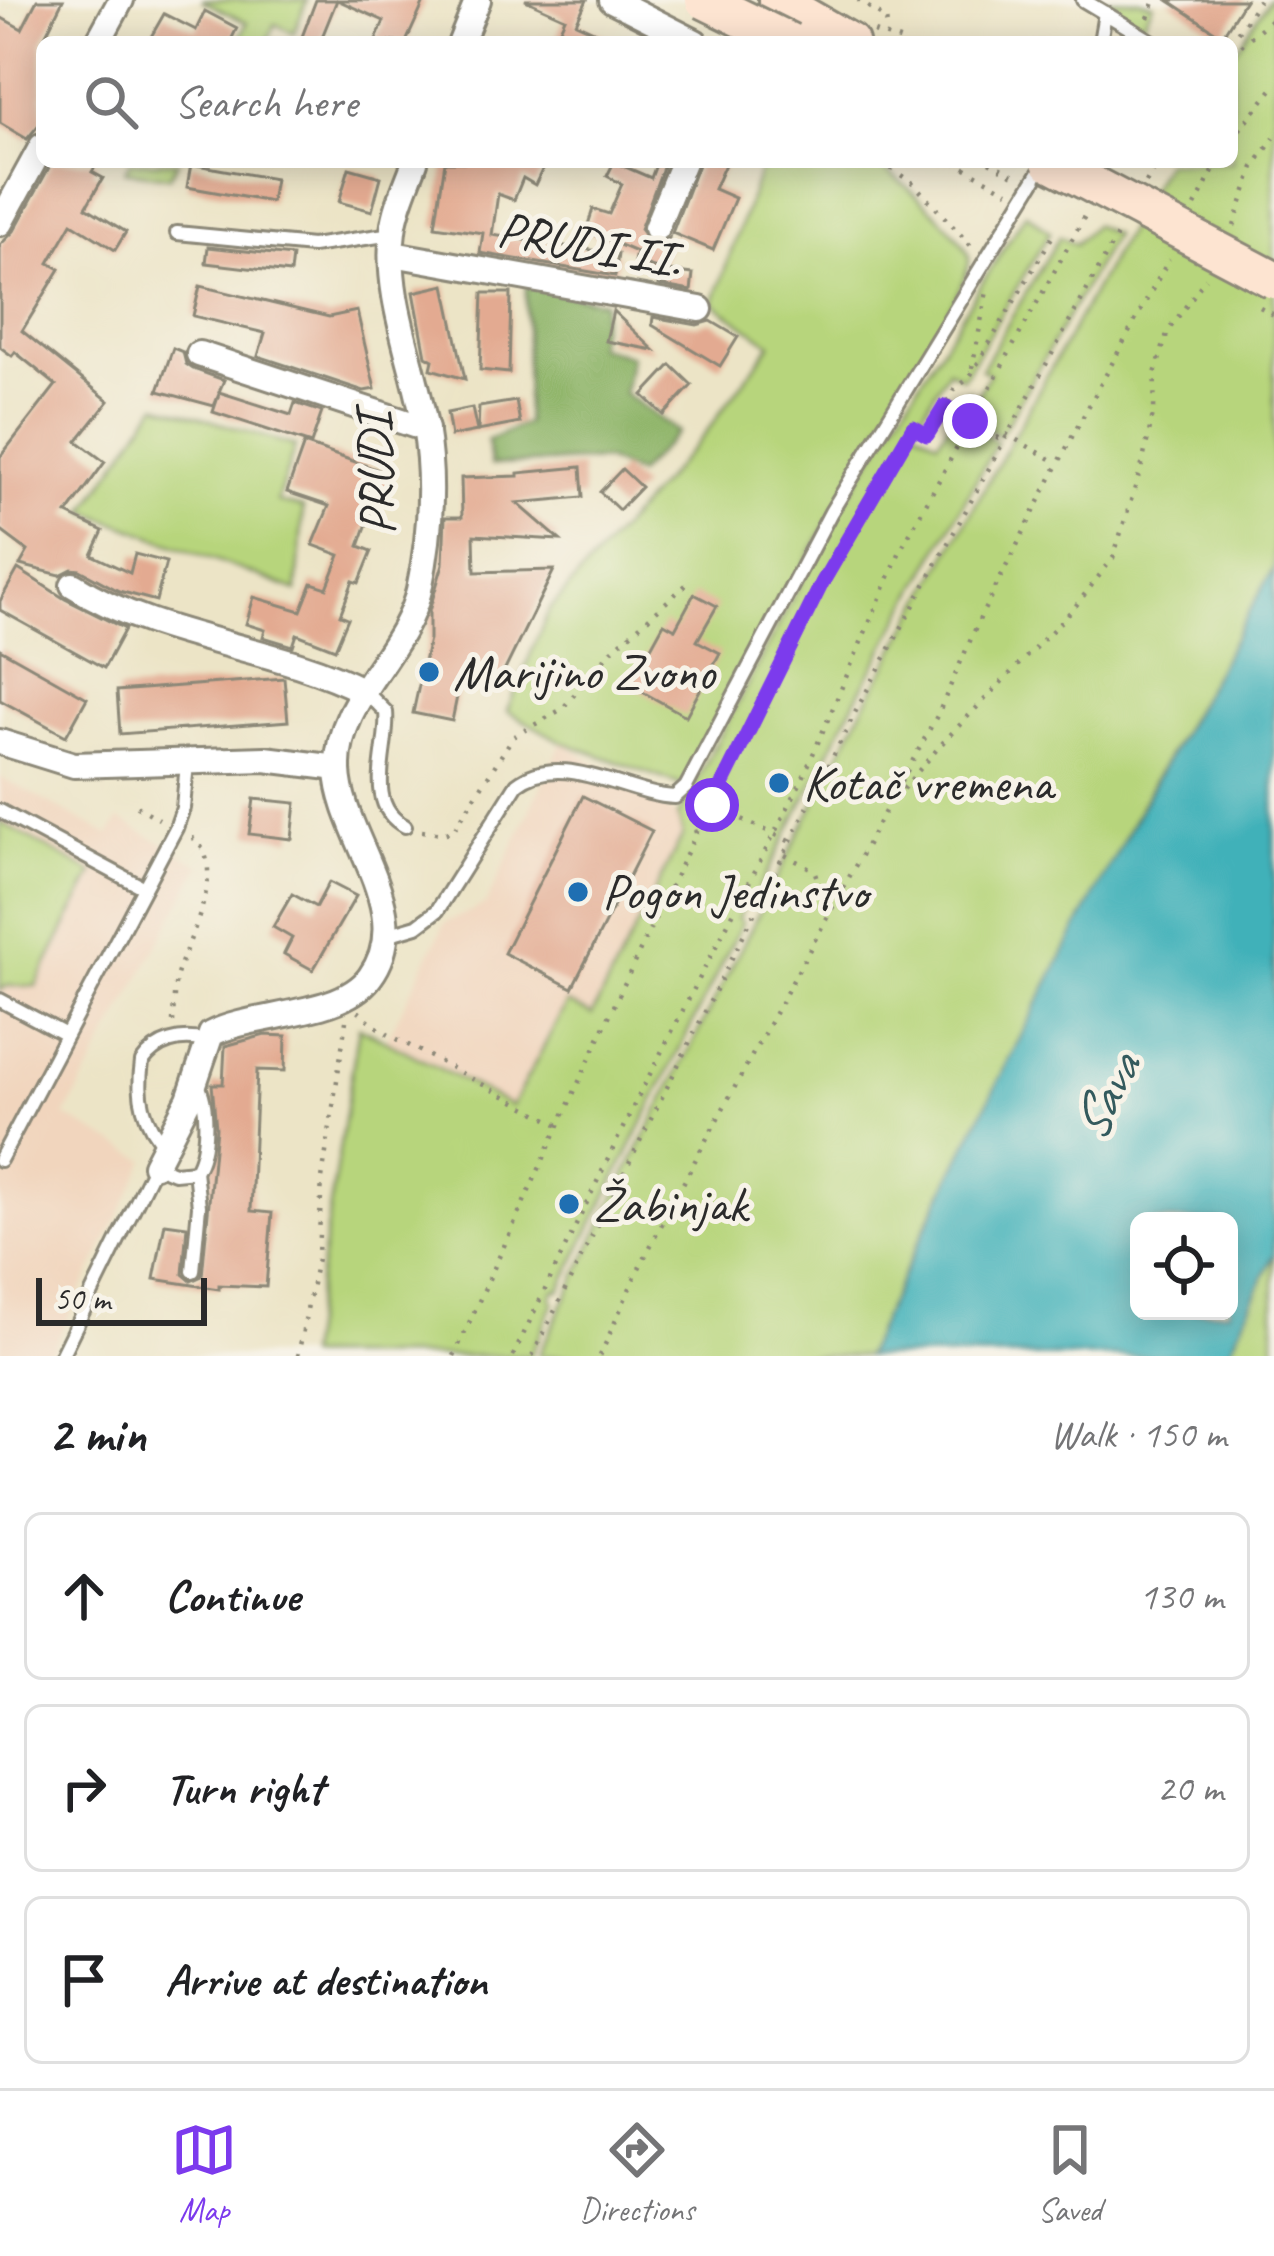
<!DOCTYPE html>
<html lang="en">
<head>
<meta charset="utf-8">
<style>
  body { margin:0; font-family:Caveat,sans-serif; background:#f2f2f2; color:#202124 }
  .controls { position:absolute; right:36px; bottom:36px; display:grid; overflow:hidden; border-radius:18px; box-shadow:0 6px 30px #0003 }
  .controls button { width:108px; height:108px; display:grid; place-items:center; padding:0; border:0; border-bottom:3px solid #e0e0e0; background:#fff; color:#202124; font:60px sans-serif }
  .scale { position:absolute; left:36px; bottom:30px; width:171px; box-sizing:border-box; padding-left:12px; border:6px solid #2b2b2b; border-top:0; font-size:33px; line-height:42px; white-space:nowrap; color:#2b2b2b; -webkit-text-stroke:9px #f7f3e8; paint-order:stroke }
  .stop { position:absolute; width:36px; height:36px; margin:-27px; border:9px solid #7c3aed; border-radius:50%; background:#fff }
  .stop.end { background:#7c3aed; border-color:#fff; box-shadow:0 3px 12px #0008 }
  .list { margin:0; padding:0; list-style:none }
  h2 { display:flex; justify-content:space-between; align-items:center; height:156px; margin:0; padding:0 48px; font-size:51px }
  h2 small { font-size:39px; font-weight:400; color:#757577 }
  .list li { display:grid; grid-template-columns:78px 1fr auto; gap:36px; align-items:center; box-sizing:border-box; height:168px; margin:0 24px 24px; padding:0 24px; border:3px solid #e0e0e0; border-radius:18px }
  .list b { display:block; font-size:45px; white-space:nowrap }
  .list em { font-size:39px; font-style:normal; color:#757577 }
  .icon { flex:none; width:66px; height:66px; fill:none; stroke:currentColor; stroke-width:2; stroke-linecap:round; stroke-linejoin:round }
  .map { position:relative; flex:none; width:1274px; height:1356px; overflow:hidden }
  .search { position:absolute; background:#fff; box-shadow:0 6px 30px #0003; left:36px; right:36px; top:36px; height:132px; display:flex; align-items:center; gap:30px; box-sizing:border-box; padding:0 42px; border-radius:18px; color:#757577; font-size:45px }
  .sheet { height:732px; background:#fff }
  nav { display:flex; justify-content:space-around; align-items:center; box-sizing:border-box; height:168px; border-top:3px solid #e0e0e0; background:#fff; font-size:33px; color:#757577 }
  nav a { display:grid; justify-items:center; gap:6px }
  nav .on { color:#7c3aed }
  .map>svg:first-child { display:block }
</style>
</head>
<body>
<div class="map">
<svg width="1274" height="1356" viewBox="0 0 1274 1356">
  <rect width="100%" height="100%" fill="#f7f3e8"/>
  <filter id="ink" filterUnits="userSpaceOnUse"><feTurbulence type="fractalNoise" baseFrequency=".00833" numOctaves="2"/><feDisplacementMap in="SourceGraphic" scale="24" xChannelSelector="R" yChannelSelector="G"/><feConvolveMatrix kernelMatrix="1 2 1 2 8 2 1 2 1" color-interpolation-filters="sRGB"/></filter>
  <filter id="wash" filterUnits="userSpaceOnUse"><feTurbulence type="fractalNoise" baseFrequency=".004" numOctaves="4" result="noise"/><feDisplacementMap in="SourceGraphic" scale="48" xChannelSelector="R" yChannelSelector="G"/><feGaussianBlur stdDeviation="2.7" result="paint"/><feColorMatrix in="noise" values="0 0 0 0 0 0 0 0 0 0 0 0 0 0 0 0 0 1.4 0 .05"/><feComposite in="paint" operator="in"/></filter>
  <g filter="url(#wash)">
    <rect width="100%" height="100%" fill="#ece4c6"/>
    <g fill="#f1d5bd">
      <path d="M562,742L678,816L683,835L592,1016L567,1004L512,1107L386,1041L445,923L486,904Z"/>
      <path d="M0,777L109,835L119,819L201,865L65,1116L146,1160L49,1356H0Z"/>
    </g>
    <g fill="#b7d57c" stroke="#718054" stroke-width="3">
      <path d="M201,0H307L294,33L275,24L267,42H237L247,23Z"/>
      <path d="M1097,0H1139L1153,4L1141,28Z"/>
      <path d="M1269,0H1274V568L1153,782L932,1213L865,1356H538L627,1172L865,704L1165,162H1232V55Z"/>
      <path d="M130,162H178L169,177L125,171Z"/>
      <path d="M763,162C787,162 854,156 872,163C893,170 965,236 969,257C972,280 925,348 912,370C834,507 760,647 686,787L562,742L507,711L549,610L705,434L771,344L713,303Z"/>
      <path d="M1026,213L1050,232L963,378L948,370L914,427L938,441L954,415L997,442L854,703L752,903H746L738,918L742,923L560,1290H554L551,1298L554,1302L530,1356H306L359,1027L512,1106L567,1003L592,1015L683,835L678,816L836,516Z"/>
      <path d="M1094,225L1114,235L1000,436L956,410L968,391L977,396L989,374L981,369L1059,237L1075,244Z"/>
      <path d="M157,404L295,446L277,502L303,508L297,591L85,511Z"/>
      <path d="M0,822L93,873L36,986H6L0,991Z"/>
      <path d="M1274,1254V1356H1227Z"/>
    </g>
    <path fill="#91b66c" stroke="#5e704c" stroke-width="3" d="M526,286L604,302L597,346L631,356L624,393L678,432L637,474L605,460L491,465L487,441L526,423Z"/>
    <path fill="#41b1b9" stroke="#366e72" stroke-width="3" fill-rule="evenodd" d="M1274,568V1254L1227,1356H865C990,1087 1127,826 1274,568ZM1139,1221H1229V1311H1139Z"/>
    <g id="blocks">
      <g fill="#e3aa91">
        <path d="M37,0H63L42,42V121L27,139L0,123V17L22,29Z"/>
        <path d="M316,0H425L406,42H375L384,21L337,0L320,42H300Z"/>
        <path d="M525,0H587L576,23L618,42H554L565,18Z"/>
        <path d="M1168,0H1245L1222,36Z"/>
        <path d="M205,11L237,28L230,42H148L164,14L196,30Z"/>
        <path d="M52,162H98L92,172L103,178L86,207L126,232L115,250L72,223L49,263L60,269L22,331L109,401L77,441L105,462L67,514L103,531L92,555L130,573L135,554L166,562L156,601L119,591L80,570L72,569L60,575L20,565L28,551L0,530V457L56,385L15,352L12,356L0,347V245L14,231Z"/>
        <path d="M445,162H546L535,185L523,178L514,200L498,194L492,235L618,254L615,276L480,253L483,233L435,226Z"/>
        <path d="M614,162L651,178L657,162H665L640,229L651,244H659L669,238L660,270L634,262L636,252L586,231L593,209L609,214L622,184L607,176Z"/>
        <path d="M699,162H726L714,189L735,198L713,250L672,233Z"/>
        <path d="M191,164L275,179L271,202L187,187Z"/>
        <path d="M349,168L381,177L372,211L339,202Z"/>
        <path d="M208,247L292,256L290,273L206,263Z"/>
        <path d="M660,270L693,274L691,291L658,285Z"/>
        <path d="M445,285L465,379L431,369L433,360L426,356L414,292Z"/>
        <path d="M200,286L329,317L357,311L375,389L364,391L258,356L265,333L193,316Z"/>
        <path d="M483,293H511L509,373L480,370Z"/>
        <path d="M613,311L654,350L606,341Z"/>
        <path d="M653,317L697,325L711,321L738,337L720,366L652,325Z"/>
        <path d="M173,348L183,352L186,364L193,369L224,380L219,392L291,415L295,403L322,412L311,444L213,412L219,394L214,406L158,391Z"/>
        <path d="M671,365L692,385L664,415L643,395Z"/>
        <path d="M516,401L520,423L478,431L479,407Z"/>
        <path d="M472,408L477,431L451,436L447,413Z"/>
        <path d="M304,444L390,474L376,514L371,512L359,546L372,551L359,583L353,581L340,615L348,618L335,649L297,634L293,646L263,637L265,630L246,624L254,597L301,611L312,583L327,588L340,555L313,545L329,506L287,492Z"/>
        <path d="M581,467L583,497L517,503L560,540L474,535L475,572L554,570L499,682H460L452,721L413,713L429,639V611L443,564L445,517H462L461,478L518,476V473Z"/>
        <path d="M622,469L641,487L619,510L600,492Z"/>
        <path d="M18,569L65,599L125,629L104,668L0,610V601Z"/>
        <path d="M694,594L717,606L697,641L720,653L686,716L630,685L664,623L675,629Z"/>
        <path d="M0,649L87,698L66,736L0,700Z"/>
        <path d="M284,678L288,721L120,734L117,691Z"/>
        <path d="M583,796L652,831L572,988L504,953Z"/>
        <path d="M254,799L296,803L292,839L249,834Z"/>
        <path d="M329,882L356,896L313,970L284,954L292,938L273,927L292,894L316,907Z"/>
        <path d="M265,1035L286,1036L285,1071L257,1070L251,1211L272,1213L266,1287L219,1285V1289L154,1279L165,1223L187,1226L183,1274L191,1281L202,1276L216,1128L212,1084H223L225,1046Z"/>
      </g>
    </g>
  </g>
  <g filter="url(#ink)">
    <use href="#blocks" fill-opacity="0" stroke="#8c8878" stroke-width="3"/>
    <g fill="none" stroke-linecap="round" stroke-linejoin="round">
      <g stroke="#8c8878" stroke-width="18">
        <g id="lane">
          <path d="M1083,0L1153,42"/>
          <path d="M1100,42L1105,13"/>
          <path d="M177,233L312,246L392,234"/>
          <path d="M365,691L386,712C390,748 362,804 405,826"/>
          <path d="M0,811L144,888"/>
          <path d="M383,936L417,926L437,911L517,784C562,749 625,795 675,797L686,787L831,512L1045,163"/>
          <path d="M0,1000L66,1035"/>
          <path d="M165,1146C142,1122 137,1094 142,1062C157,1041 181,1035 205,1041"/>
          <path d="M0,1160L176,828L183,808L187,763"/>
          <path d="M193,1271L199,1206L195,1171"/>
          <path d="M61,1356L155,1165L174,1173L195,1171C208,1151 209,1104 197,1083"/>
        </g>
      </g>
      <g stroke="#8c8878" stroke-width="30">
        <g id="street">
          <path d="M612,0L695,42"/>
          <path d="M98,42L121,0"/>
          <path d="M461,42L478,0"/>
          <path d="M0,223L42,146"/>
          <path d="M656,228L683,162"/>
          <path d="M393,254L700,309"/>
          <path d="M199,354L426,429"/>
          <path d="M73,585C161,641 271,644 364,691"/>
          <path d="M0,742L74,765L265,759L338,768"/>
          <path d="M155,1165L189,1099L211,1034C254,1012 341,1017 370,977C418,912 340,836 338,770C335,700 405,654 419,590C430,538 434,480 425,427C415,364 384,296 393,231C396,207 407,184 415,162"/>
        </g>
      </g>
      <g stroke="#8c8878" stroke-width="42">
        <path id="secondary" d="M777,0L850,42"/>
      </g>
      <g stroke="#8c8878" stroke-width="4.5" stroke-dasharray="3 9" stroke-linecap="butt">
        <path d="M858,0L886,19L888,33"/>
        <path d="M1148,18L1155,0"/>
        <path d="M874,32L906,42"/>
        <path d="M1231,42L1259,0"/>
        <path d="M1232,53L1274,17"/>
        <path d="M1232,139L1274,87"/>
        <path d="M881,162L913,183L973,248"/>
        <path d="M954,162L1008,191"/>
        <path d="M989,162L1016,176"/>
        <path d="M1146,183L1158,162"/>
        <path d="M1195,206L1218,162"/>
        <path d="M1234,226L1254,167L1274,138"/>
        <path d="M972,368L987,291"/>
        <path d="M945,406L1002,440"/>
        <path d="M1006,434L1058,463"/>
        <path d="M895,798L946,739L1074,608L1113,558L1142,465L1154,410L1155,374L1168,331L1206,278"/>
        <path d="M699,799L791,842"/>
        <path d="M137,806L159,819"/>
        <path d="M688,807L697,836"/>
        <path d="M422,831L442,834L453,831L513,737L562,709L612,650L688,583"/>
        <path d="M785,855L814,870L830,912"/>
        <path d="M358,1011L382,1031L559,1125"/>
        <path d="M173,1022C174,1007 173,990 177,975C187,940 233,863 190,836"/>
        <path d="M298,1356L318,1253L322,1179L346,1021"/>
        <path d="M454,1356C597,1042 737,724 913,427L927,435L955,389L969,378L1055,232"/>
        <path d="M513,1356L634,1105L802,780L901,549L1086,214"/>
        <path d="M532,1356L859,705L1120,230"/>
        <path d="M600,1356L636,1274L700,1151L938,714L981,616L1073,435L1169,259"/>
      </g>
      <use href="#lane" stroke="#fff" stroke-width="12"/>
      <use href="#street" stroke="#fff" stroke-width="24"/>
      <use href="#secondary" stroke="#fde4d1" stroke-width="36"/>
      <g stroke="#8c8878" stroke-width="42" stroke-linecap="butt">
        <g id="secondary-bridge">
          <path d="M704,0L790,42"/>
          <path d="M1050,162L1274,280"/>
        </g>
      </g>
      <path stroke="#8c8878" stroke-width="4.5" stroke-dasharray="3 9" stroke-linecap="butt" d="M1260,307L1274,315"/>
      <use href="#secondary-bridge" stroke="#fde4d1" stroke-width="36"/>
    </g>
  </g>
  <g fill="none" stroke-linecap="round" stroke-linejoin="round" filter="url(#ink)">
    <path stroke="#7c3aed" stroke-width="15" d="M712,805L822,583L913,427L927,435L945,406L970,421"/>
  </g>
  <g fill="#1f6fb2" stroke="#f7f3e8" stroke-width="4.5">
    <circle cx="429" cy="672" r="12"/>
    <circle cx="779" cy="783" r="12"/>
    <circle cx="578" cy="892" r="12"/>
    <circle cx="569" cy="1204" r="12"/>
  </g>
  <g text-anchor="middle" dominant-baseline="central" stroke-width="10" stroke-linejoin="round" paint-order="stroke">
    <g font-size="51" fill="#2b2b2b" stroke="#f7f3e8">
      <text transform="translate(590 244) rotate(10)">PRUDI II.</text>
      <text transform="translate(375 474) rotate(-92)">PRUDI</text>
    </g>
    <g font-size="51" fill="#2b2b2b" stroke="#f7f3e8" text-anchor="start">
      <text x="453" y="672">Marijino Zvono</text>
      <text x="803" y="783">Kotač vremena</text>
      <text x="602" y="892">Pogon Jedinstvo</text>
      <text x="593" y="1204">Žabinjak</text>
    </g>
    <g font-size="54" font-style="italic" fill="#335a5d" stroke="#f7f3e8">
      <text transform="translate(1105 1097) rotate(-63)">Sava</text>
    </g>
  </g>
</svg>
<div class="controls">
<button><svg class="icon" aria-label="locate" viewBox="0 0 24 24"><circle cx="12" cy="12" r="6"/><path d="M12 2v4M12 18v4M2 12h4M18 12h4"/></svg></button>
</div>
<div class="scale">50 m</div>
<div class="stop" style="left:712px;top:805px"></div>
<div class="stop end" style="left:970px;top:421px"></div>
<div class="search"><svg class="icon" aria-label="search" viewBox="0 0 24 24"><circle cx="10" cy="10" r="6"/><path d="M15 15l6 6"/></svg>Search here</div>
</div>
<section class="sheet">
<h2>2 min<small>Walk · 150 m</small></h2>
<ul class="list">
<li><svg class="icon" aria-label="ahead" viewBox="0 0 24 24"><path d="M12 20V5M6 11l6-6 6 6"/></svg><div><b>Continue</b></div><em>130 m</em></li>
<li><svg class="icon" aria-label="right" viewBox="0 0 24 24"><path d="M7 20v-9h11M14 6l5 5-5 5"/></svg><div><b>Turn right</b></div><em>20 m</em></li>
<li><svg class="icon" aria-label="arrive" viewBox="0 0 24 24"><path d="M6 21V4h12l-3 4 3 4H6"/></svg><div><b>Arrive at destination</b></div></li>
</ul>
</section>
<nav>
<a class="on"><svg class="icon" aria-label="map" viewBox="0 0 24 24"><path d="M3 6l6-2 6 2 6-2v14l-6 2-6-2-6 2zM9 4v14M15 6v14"/></svg>Map</a>
<a><svg class="icon" aria-label="directions" viewBox="0 0 24 24"><path d="M12 3l9 9-9 9-9-9zM9 14v-3h6M13 9l2 2-2 2"/></svg>Directions</a>
<a><svg class="icon" aria-label="saved" viewBox="0 0 24 24"><path d="M7 4h10v16l-5-4-5 4z"/></svg>Saved</a>
</nav>
</body>
</html>
